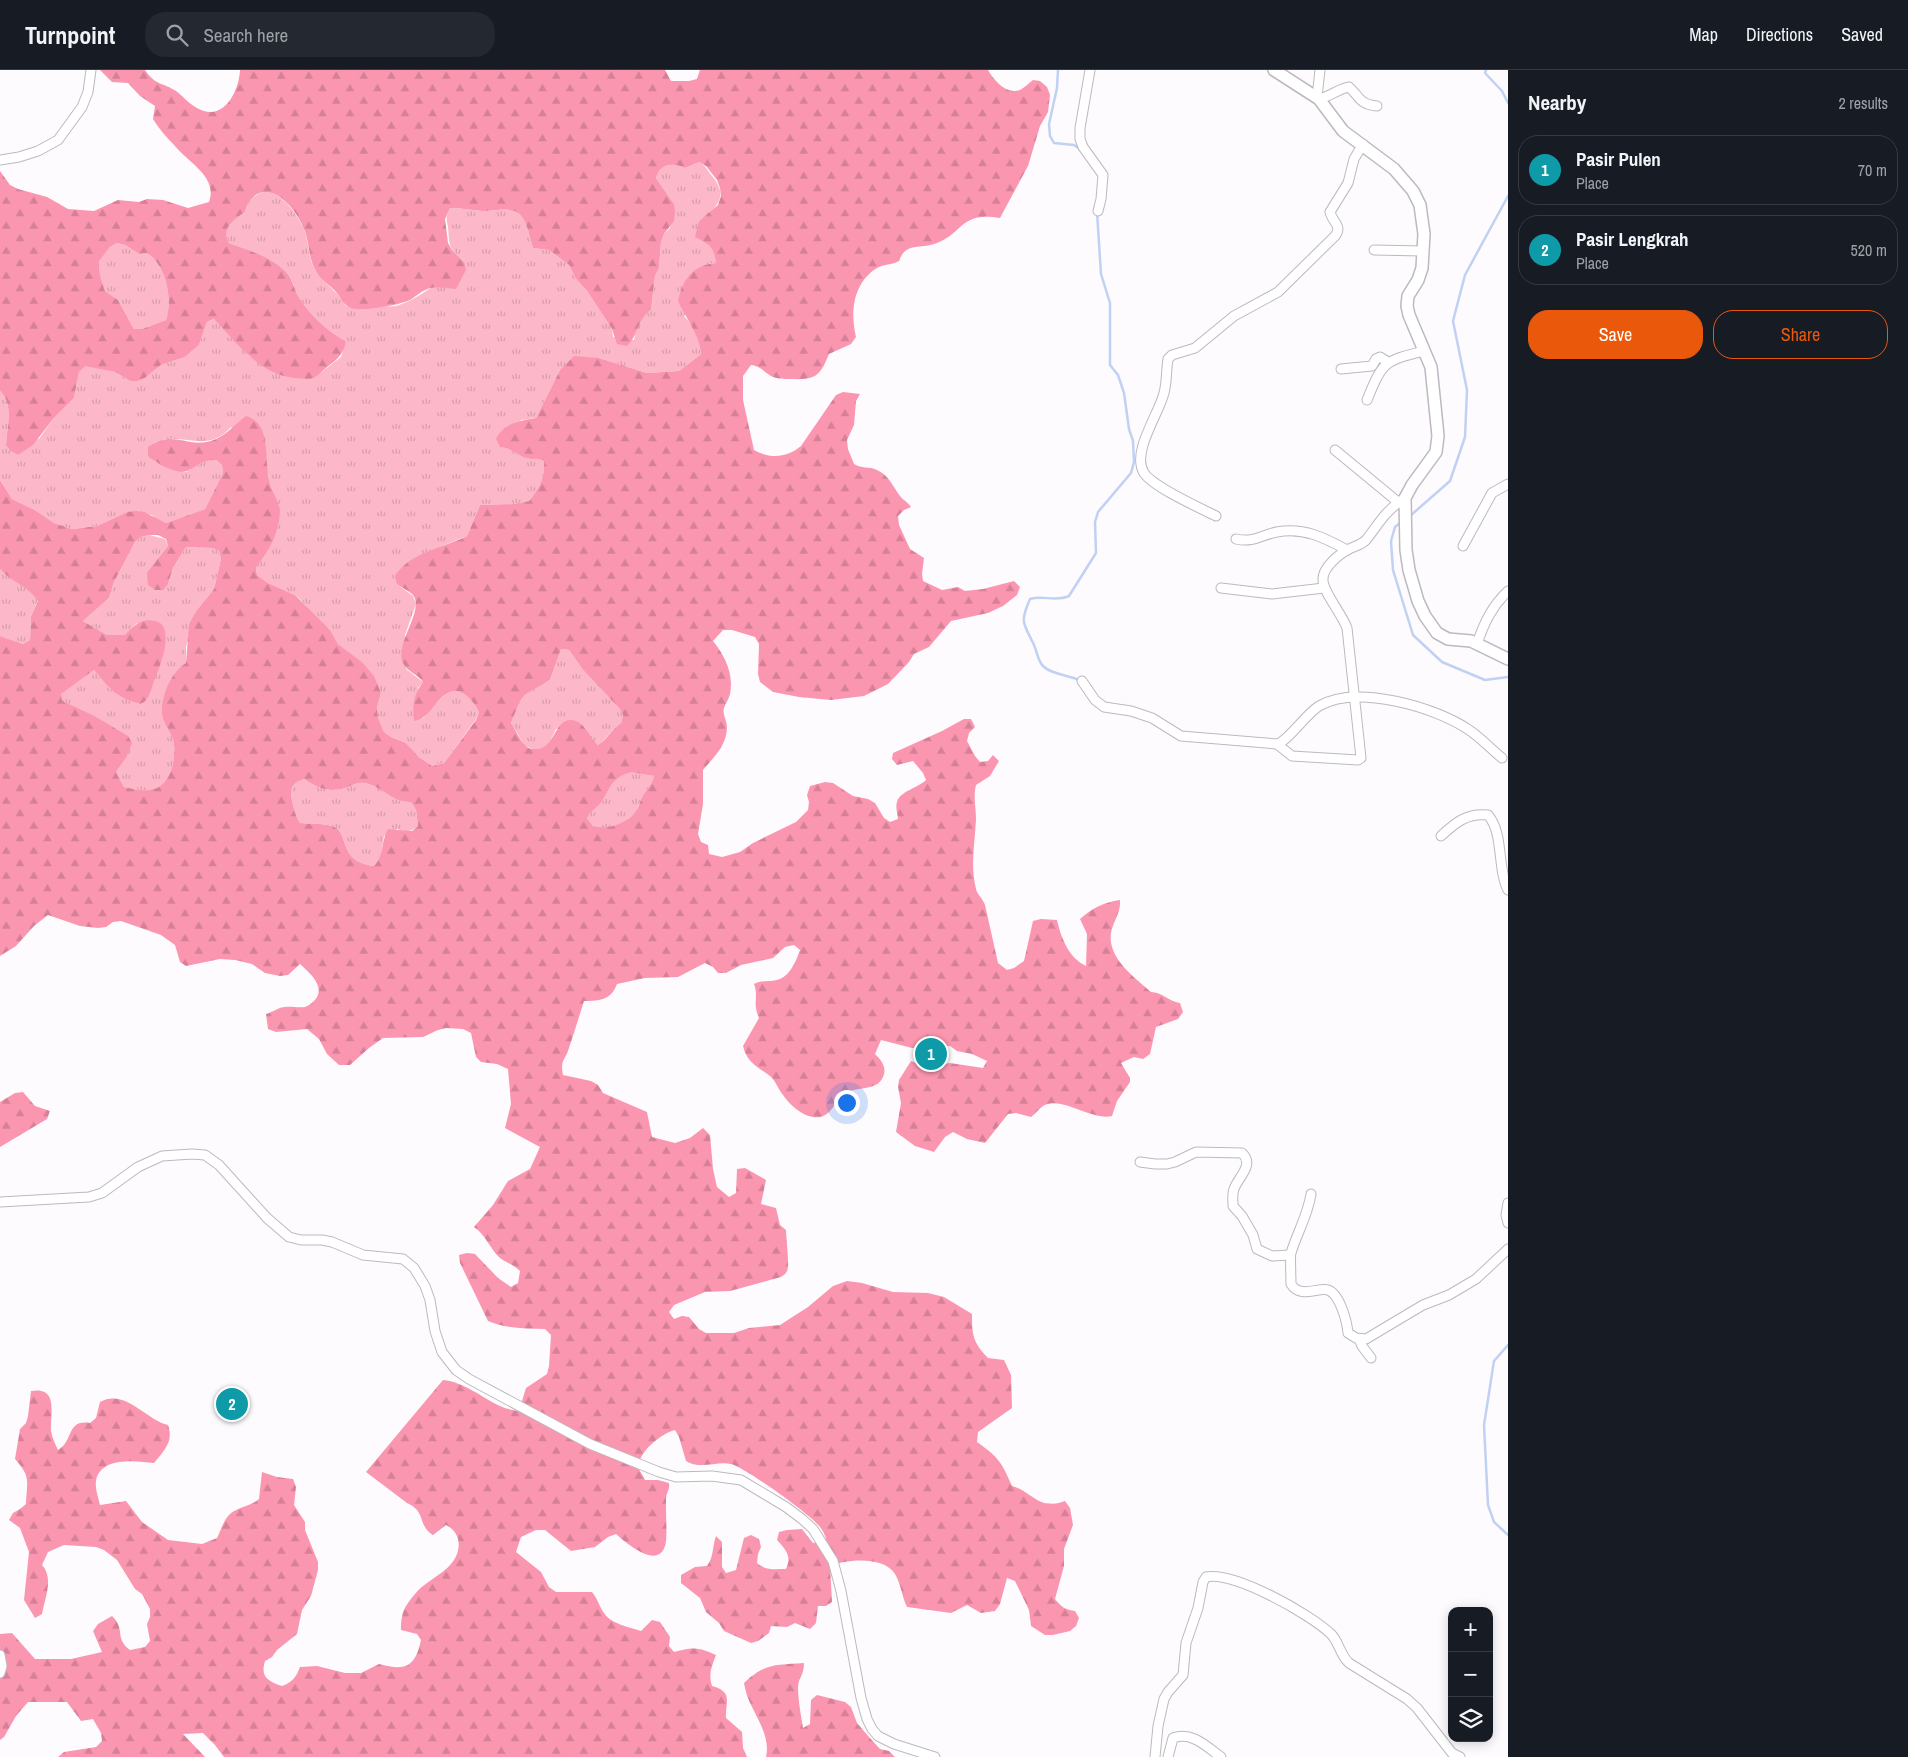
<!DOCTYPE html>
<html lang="en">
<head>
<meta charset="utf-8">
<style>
  body { margin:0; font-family:"Archivo Narrow",sans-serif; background:#242831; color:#f1f3f6 }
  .controls { position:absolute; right:15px; bottom:15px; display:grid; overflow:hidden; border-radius:10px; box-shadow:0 2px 12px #0003 }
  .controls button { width:45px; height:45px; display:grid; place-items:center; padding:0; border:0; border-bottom:1px solid #363941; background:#171b24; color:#f1f3f6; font:25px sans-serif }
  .you { position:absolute; left:846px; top:1032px; width:18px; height:18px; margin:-12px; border:4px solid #fff; border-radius:50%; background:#1a73e8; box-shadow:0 0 0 8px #1a73e833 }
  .badge { display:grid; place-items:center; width:32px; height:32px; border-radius:50%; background:#ea580c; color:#fff; font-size:16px; font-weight:700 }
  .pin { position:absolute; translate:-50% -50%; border:2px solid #fff; box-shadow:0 1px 5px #0006 }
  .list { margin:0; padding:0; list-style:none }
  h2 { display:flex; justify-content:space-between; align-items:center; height:65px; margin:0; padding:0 20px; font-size:21px }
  h2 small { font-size:16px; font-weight:400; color:#9ea1a6 }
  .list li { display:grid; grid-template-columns:32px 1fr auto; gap:15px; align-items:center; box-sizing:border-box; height:70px; margin:0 10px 10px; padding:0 10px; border:1px solid #363941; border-radius:20px }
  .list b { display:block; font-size:19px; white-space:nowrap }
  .list p { margin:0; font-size:16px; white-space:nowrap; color:#9ea1a6 }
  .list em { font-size:16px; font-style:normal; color:#9ea1a6 }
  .actions { display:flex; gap:10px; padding:15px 20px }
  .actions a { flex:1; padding:11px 0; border:1px solid #ea580c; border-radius:20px; text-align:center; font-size:18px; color:#ea580c }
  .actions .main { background:#ea580c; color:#fff }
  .icon { flex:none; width:28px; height:28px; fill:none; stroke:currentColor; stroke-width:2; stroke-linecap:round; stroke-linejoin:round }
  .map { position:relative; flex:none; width:1508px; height:1687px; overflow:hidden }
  header { display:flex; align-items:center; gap:30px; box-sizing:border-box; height:70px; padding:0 25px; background:#171b24; border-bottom:1px solid #363941 }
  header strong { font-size:24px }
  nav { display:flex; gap:28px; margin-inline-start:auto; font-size:18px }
  .search { width:350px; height:45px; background:#242831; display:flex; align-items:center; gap:12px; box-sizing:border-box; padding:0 18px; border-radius:20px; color:#9ea1a6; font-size:19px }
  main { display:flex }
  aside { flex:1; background:#171b24 }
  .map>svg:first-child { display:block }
</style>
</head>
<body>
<header>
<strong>Turnpoint</strong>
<div class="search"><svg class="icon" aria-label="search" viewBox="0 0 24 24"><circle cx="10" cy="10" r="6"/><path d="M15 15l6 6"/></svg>Search here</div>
<nav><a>Map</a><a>Directions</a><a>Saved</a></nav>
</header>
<main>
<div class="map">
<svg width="1508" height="1687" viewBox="0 0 1508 1687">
  <defs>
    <pattern id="grass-tufts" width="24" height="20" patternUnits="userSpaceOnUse" patternTransform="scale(1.25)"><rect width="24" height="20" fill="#fcb8c8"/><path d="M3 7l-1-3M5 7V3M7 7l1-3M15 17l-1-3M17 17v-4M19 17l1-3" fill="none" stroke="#d79dab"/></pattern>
    <pattern id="forest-firs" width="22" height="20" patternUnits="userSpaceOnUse" patternTransform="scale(1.25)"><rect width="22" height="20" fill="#fb96b0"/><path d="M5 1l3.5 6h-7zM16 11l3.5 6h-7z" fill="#d68097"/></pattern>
  </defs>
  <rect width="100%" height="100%" fill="#fdfbfe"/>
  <g fill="url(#grass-tufts)">
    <path d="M699,92C706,96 707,100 712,106C730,127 716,138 699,151L709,174L715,181L716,193L708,194L684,246C694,256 700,270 701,284L679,301L647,303L599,288L560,300L536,348L521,350L500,377C511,378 514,384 524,386C531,388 537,387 544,391C545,408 539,419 529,431L513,434L480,435L467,466L434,479L397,514L413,526L416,534L405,565L406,599L423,612L418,618L422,649C429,642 440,627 448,623C461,615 474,632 479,642L476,649L444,693L432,696L419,687L406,673L391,667L384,662L378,647L377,638L381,623L350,584L338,574L331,561L312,544L301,530L295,525L268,513L257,505L256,498L265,485L279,435L269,412L268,404L231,357C206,386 180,359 154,373V391L169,398L186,402L208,389L216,390L222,395L223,403L205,439L166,453L158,451L152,445L127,442L97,456L72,459L54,453L35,440L12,429L0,410V321C14,334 7,356 6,375L39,369L53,349L74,328L79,302L85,295L115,302L130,311L145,308L161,295L185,287L199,275L207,252L215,249L250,287L305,309L314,308L341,287L346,271C328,262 309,244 299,227C294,219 293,210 287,203C273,187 248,180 229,173C221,157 232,150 245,142C247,134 250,129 258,124C276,114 296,142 303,157C310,172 307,191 318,204C322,210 329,215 334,221C339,225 342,231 346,236C362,239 364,237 380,236C385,236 391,237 396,236C421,229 444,207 464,192C448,176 450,179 448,157C446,147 446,147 450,138C461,138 471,140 482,141C494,142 515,134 523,147C528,156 530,168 533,178L549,180L569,195L576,209L587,221L612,259L613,267L634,270C637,257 640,248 651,240L655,206L659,198L661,172L664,164L670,158L674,134L656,108C660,94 672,92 685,98Z"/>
    <path d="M117,173L125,175L139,184L147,183C166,195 173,229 166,250L142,259H134L118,230L105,221L100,205L99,190L110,177Z"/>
    <path d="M149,465L165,469L168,476L147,502L168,514L173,498L186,477L212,478L219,481L221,489L214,519L197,540L186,577V593L162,644C166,653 171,661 173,669C177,684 172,716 154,720C144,722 134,719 124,717L116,702L126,688L104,653L91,644L62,632L60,624L94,600C106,617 120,629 140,634L137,553L125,565H107L83,551L109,528L114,512L135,472L141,467Z"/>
    <path d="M0,499C11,512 28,516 38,530L31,546L30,570L23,574L0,566Z"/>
    <path d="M561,579L569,580L583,600L619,638L623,645L621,653C611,659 607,669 598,675L592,670L584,656L556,659L548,675L542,679H533L525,676L511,653L520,631L525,625L550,610Z"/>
    <path d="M631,701L654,706L653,714L642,727L636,742L624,753L601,759L593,756L587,748C591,740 599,737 603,730C612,715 612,708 631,701Z"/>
    <path d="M304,709C317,718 329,723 345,718C352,716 357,712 364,713C383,716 391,733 411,732L416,740L418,756C411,762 406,762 397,759L384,766L380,791L374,796C336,791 351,762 332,756C322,753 310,754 300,753C295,745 294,739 292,730C289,718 293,713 304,709Z"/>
  </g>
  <g fill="url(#forest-firs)" fill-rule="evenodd">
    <path d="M100,0H145C156,16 162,12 176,21C183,26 189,34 197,38C223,53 239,22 240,0H665L671,11H689L697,9L700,0H988C994,10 1006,25 1020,20C1024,18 1029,13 1033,10L1040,11L1047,17L1050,25L1048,42L1040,56L1028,96L1000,148C959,141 963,165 934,174C919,179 906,172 899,191C892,195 884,194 877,198C853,213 850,242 856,267L851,274L829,284C820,306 816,310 791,309C784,309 777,309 771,306C763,301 760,296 751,295L743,306V330L754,380C770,389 787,388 801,376L836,325L843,322L860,324L856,331L854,355L847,370L848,379L854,394C862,399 869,396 877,400C889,405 893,417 900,426C904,431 908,432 911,437L904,440L898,446L899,455L910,479L924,488L922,504L923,511L942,520L958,517L965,521L983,519L1014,511L1020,517L1017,525L1003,536L988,543L951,551L929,577L914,584L909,592L888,614L864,626L831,630L799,627L773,622L760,612L758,604L759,574L755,567L732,560H723L713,571C725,586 734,604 730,624C729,629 725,634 724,638C722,644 727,651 727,657C727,675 714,687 703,700V734L698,764L701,772L708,775L709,784L722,787L740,782L753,773L796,752L808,740L809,732L807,725L810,716L825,712L833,713L853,726L868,729L875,733L884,748L890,752L898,749C898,745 895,737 897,732C900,721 918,718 926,710L923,703L913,691L897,695L892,689L893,683L942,661L964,649H971L975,657L969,663L967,671L975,686L980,692L988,691L993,685L999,691L990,706L976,715C973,727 976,737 976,749C975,773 970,795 976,819C977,824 983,829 985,835L998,893L1007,900L1014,898L1024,891L1033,851L1041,849L1057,850C1061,868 1069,888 1086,896L1087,864L1080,849C1091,839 1104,832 1120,830C1121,843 1113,851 1111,863C1107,888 1135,908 1151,922C1162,922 1168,931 1180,933L1183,942L1178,949L1156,957L1150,984L1143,989L1134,987L1121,993L1130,1008V1012L1117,1031L1112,1046C1092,1051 1060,1025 1043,1036C1039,1039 1035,1044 1031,1047L1016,1043L1008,1044L985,1073L967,1069L953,1062L945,1067L934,1082L915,1076L896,1062L901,1033L898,1017L899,1010L911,991L926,997L950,993L983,998L987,991L972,984L957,981L950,976L934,975L912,978L881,970L875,984C881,990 886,996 884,1004C879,1023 856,1015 845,1024C834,1032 830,1050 813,1047C801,1045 790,1035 783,1025C778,1019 776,1011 770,1006C757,996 747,993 743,976L759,948C752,933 759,927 754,914C762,910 768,912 777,910C790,907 796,891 800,880L794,875L785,877L773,888L741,895L726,903H718L713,897L705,893L678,907L645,908L617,914C611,930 600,931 584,931C579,947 574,963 569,978C565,991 560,989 563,1005L591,1011L598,1015L603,1023L647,1042L652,1067L675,1073L690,1068L703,1058L710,1065L713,1099L717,1117L729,1127L736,1123L737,1099L745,1098L766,1110L761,1134L776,1138L780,1155L786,1160C786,1168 790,1197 787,1201C786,1204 783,1205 781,1207L730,1221L705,1222L674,1235L669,1242L674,1249L682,1246L689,1247L699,1259L706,1263H734L749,1258L780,1255L808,1237L833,1216L847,1211L862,1213L893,1222L928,1223L944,1227L972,1244C972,1266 973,1272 988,1288L1004,1290L1011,1305L1012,1338L978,1362L977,1372C999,1388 1001,1391 1012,1416C1033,1422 1038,1441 1065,1431L1070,1438L1073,1455L1064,1479V1496L1055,1529C1061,1537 1066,1540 1075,1541L1079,1548L1076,1556L1070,1561L1053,1565H1045L1031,1556L1029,1540L1015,1511L1007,1508L1000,1534L995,1541L981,1543L967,1535L951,1543L907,1537C902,1527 901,1514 895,1504C884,1486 847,1489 830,1496L832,1532L826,1536H818L816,1553L810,1559L795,1553L787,1557L771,1556L769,1563L758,1571L751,1573L724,1561L719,1553L706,1542L700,1528L681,1513V1505L695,1497L707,1496C714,1487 712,1477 716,1466L722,1472V1497L726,1503L736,1500L744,1468L751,1465L759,1469L761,1477L758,1484L757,1493C766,1501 775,1499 786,1499C792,1486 786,1480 777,1470L779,1462L787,1460L802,1459L813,1473L824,1471L826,1468C824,1464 823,1460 820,1457C811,1445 746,1398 731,1394C716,1391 700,1400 686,1391L679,1367L675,1360C662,1363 636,1383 639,1399C640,1402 644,1407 645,1410H658L669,1413C670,1419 667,1422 666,1428C666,1432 666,1436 666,1440C666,1450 667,1461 666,1471C662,1503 627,1474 616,1464L608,1467L595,1477L571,1481L545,1460H536L521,1467L516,1482L541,1502L549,1517L556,1522H592C598,1529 599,1536 604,1543C611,1554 629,1557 641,1561L652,1550L660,1552L670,1567L669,1576L674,1582C693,1577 698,1577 716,1585C712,1596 708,1604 712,1616C734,1622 725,1632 726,1648L742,1662L743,1678L747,1687H224L215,1675L203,1663L183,1664L205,1687H58L64,1682L96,1677L102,1671L101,1663L93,1649L81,1651L67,1632H28L16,1646L4,1667L0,1670V1564L12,1563L35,1589H71L102,1582L93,1561L98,1554L112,1546C126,1559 114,1568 130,1580L145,1577L150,1571L147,1554L150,1547V1539L142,1524L135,1519L117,1490L104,1480L96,1477L64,1475L48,1482L42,1495C54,1508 45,1528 42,1544L35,1548L24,1530L29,1482L20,1458L9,1450L13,1443L20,1439L26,1434C27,1410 31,1407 15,1389L20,1359L26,1353L28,1346L31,1321C59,1316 50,1344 51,1361C52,1367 55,1374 58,1380C74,1371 66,1349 90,1353L96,1348L100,1332C125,1318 146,1350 168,1355C174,1372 164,1380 154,1393C137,1391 100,1386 96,1411C95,1419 98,1427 100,1435L126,1431L142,1452L168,1470L202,1474L217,1468C221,1460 224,1449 231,1443C239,1437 251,1436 259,1429L262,1402L277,1407L293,1409L296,1417L294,1435L305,1452V1460L318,1492V1500L311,1526L302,1540L297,1564L277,1580L272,1587L265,1591C260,1607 268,1611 282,1616C293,1612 296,1607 300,1597L317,1596L345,1603H361L379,1594C405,1601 415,1598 421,1570L417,1564L401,1560C401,1543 404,1537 415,1524C424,1512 441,1506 451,1494C462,1481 462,1463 446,1455L433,1465C417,1455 427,1442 407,1433L366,1402L443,1310C464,1312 481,1327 500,1336C506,1339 513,1340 519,1341L526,1318L547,1304L549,1296L551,1265L545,1259C526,1258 506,1259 488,1251L460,1193L459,1185L467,1183L475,1184L498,1208L511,1217L518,1213L520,1201C514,1195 507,1193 500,1188C490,1179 486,1165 474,1157L493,1135L508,1111L530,1099L540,1077L505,1058L511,1034L508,999L497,994L481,992L476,987L471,963L463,959L446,958L438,960L423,967L383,968L369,978L350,995H339L327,984L319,969L307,959L276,962L268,959L266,944C273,942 279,937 285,937C291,936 298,938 305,937C308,936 312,933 315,930C326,917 310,903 300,894L288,905L280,906L265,903L252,894L235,890L220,889L186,896L180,892L175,875L161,865L121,851L113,852L106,857L98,858L80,856L48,845L34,856L16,876L0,886V566L23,574L30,570L31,546L38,531C28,516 11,512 0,499V410L12,429L35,440L54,453L72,459L97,456L127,442L136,441L144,442L166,453L205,439L223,403L222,395L216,390C204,389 198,396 187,401C177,405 156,393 148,386V377C173,359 185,378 211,371C225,367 235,354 246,346C272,353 264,389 269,410C271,421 280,431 280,442C279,464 268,482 256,498L257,505L268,513L295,525L331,561L338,574L363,593L374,606L381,623L377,638L378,647L384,662L391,667L406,673L419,687L432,696L444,693L476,650L479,642C474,632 461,615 448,623C434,630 431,648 414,651C412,635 414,624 423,612C418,604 407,602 403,593C394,574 425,540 413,525C409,521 401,517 397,514L395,506C410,482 443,478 467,466L480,435L513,434L529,431C539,419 545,408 544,391C536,387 535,390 528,388C517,386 512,378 500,377L496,369C504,353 519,351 536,348L560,300L574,286L599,288L647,303L679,301L701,284C699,263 686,249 678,231C683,209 693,195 716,193C714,176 710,175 695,167L699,151L718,135L721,126L720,118L717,110L706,96L699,92L685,98C672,92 660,94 656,108L674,134L675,142L674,151L664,164L661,172L659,198L655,206L651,240C636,251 639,265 627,276L617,274L612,259L587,221L576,209L569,195L549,180L533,178C530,169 528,156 523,148C515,134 495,142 482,141C471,140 461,138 450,138L445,149L448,173L452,180L464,192L466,200L456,219C448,218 437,216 430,218C423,220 416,226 410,230C400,235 360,242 351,238C343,235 341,228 336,222C330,215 321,210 317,203C308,190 310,173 304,159C298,143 277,114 257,124C250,129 247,134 245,142C233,150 221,158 229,173C248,180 273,187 287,203C293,210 294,220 299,227C309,244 328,262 346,271C344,285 336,290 326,298C322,301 318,306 314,308C308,310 300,308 294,308C259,304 237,273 214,249L207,252L199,275L185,287L161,295L145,308L137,311H130L115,302L85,296L79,302L74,328L53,349L33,375L18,385L11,381L6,375C7,356 14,334 0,321V101L10,115L18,119L47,127L68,139L94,141L118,130L139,132L147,129L163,130L188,138L209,132C218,107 189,93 175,76C167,68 159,59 153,49L155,36L140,26L128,13L112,12ZM117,173L125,175L139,184L147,183C166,195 173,229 166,250L142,259H134L118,230L105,221L100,205L99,191L110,177ZM149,465H158L166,469L168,476L147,502L148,515L155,520H163L168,514L173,498L186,477L212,478L219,481L221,489L214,519L197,540L189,554L186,593C171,602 161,626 162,644C163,652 170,661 173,669C177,684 172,715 154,719C144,722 134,719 124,717L116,702L126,688L132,673L128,666L91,644L62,631L61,624L94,600C108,618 117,628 140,634C142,633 145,632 146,630C150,625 152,617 154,611C159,599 177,555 155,551C142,548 133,556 125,565H107L83,551L109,528L114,512L135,472L141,467ZM561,579L569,580L583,600L619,638L623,645L621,653C611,659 608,669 598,675C590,669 587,656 578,652C555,641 556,679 537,679C534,679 528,679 526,676C520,671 515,659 511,653L520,631L525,625L550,610ZM631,702L654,706C652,716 647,719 642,727C640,731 639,737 636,741C627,754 607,760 593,756L587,748C591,740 599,737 603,730C612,715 612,708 631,702ZM304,709C317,718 329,723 345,718C352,716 357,712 364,713C383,716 391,733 411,732L416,740L418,756L412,761L388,759C381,771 384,787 374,796C336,791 351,762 332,756C322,753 310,754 300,753C295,745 294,739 292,730C289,718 293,713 304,709Z"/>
    <path d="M23,1022L35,1036L50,1041L47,1049L0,1077V1032L15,1023Z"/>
    <path d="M804,1593C804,1605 799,1606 798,1617C798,1630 801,1645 803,1658L810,1654L811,1630L817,1625L845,1632L851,1637L857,1653L869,1667L880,1679L889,1681L895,1687H766C771,1666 755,1646 748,1628C746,1623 745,1618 744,1613C765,1593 776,1595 804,1593Z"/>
  </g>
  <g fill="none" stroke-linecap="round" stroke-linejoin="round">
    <g stroke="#c1d1f3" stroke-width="2.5">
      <path d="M1058,0L1057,18L1049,54L1050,66L1054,73L1074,75L1080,79"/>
      <path d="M1486,0L1485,3L1502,21L1508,33"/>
      <path d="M1410,446L1450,411L1465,367L1467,320L1453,251L1465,205L1508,126"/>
      <path d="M1401,452L1395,457L1391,471L1393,500L1413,565L1442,592L1485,610L1508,607"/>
      <path d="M1079,610C1069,605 1052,605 1043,596C1038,591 1037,582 1034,575C1024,553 1019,554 1030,529C1043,525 1056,532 1069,526L1096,483L1095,452L1098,442L1131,403L1134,392L1133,371L1129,359L1124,323L1118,305L1110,295V233L1101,204L1097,142"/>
      <path d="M1508,1275L1494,1291L1484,1355L1488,1435L1494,1452L1508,1465"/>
    </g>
    <g stroke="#beb8c0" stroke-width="11">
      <g id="minor">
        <path d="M1090,0L1080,58V69L1083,77L1103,105L1101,129L1098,141"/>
        <path d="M1317,27L1320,0"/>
        <path d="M1319,29C1329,27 1340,18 1349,17C1360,27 1359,34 1377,36"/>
        <path d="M0,90L19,87L38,81L58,70L82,37L88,22L91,0"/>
        <path d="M1374,180L1423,181"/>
        <path d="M1341,299L1372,296L1376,289L1380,287L1388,292"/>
        <path d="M1367,330C1383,291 1384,291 1424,281"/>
        <path d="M1335,380L1398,432"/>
        <path d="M1216,446C1200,438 1153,417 1144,403C1131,382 1159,344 1164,323C1167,312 1166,301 1168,289L1172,285L1195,278L1234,246L1278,222L1335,166C1343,156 1332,152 1330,142L1348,113L1354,89L1363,74"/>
        <path d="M1236,469C1254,473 1261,465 1277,462C1304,457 1325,468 1347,480"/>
        <path d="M1463,476L1492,423L1508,414"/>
        <path d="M1221,518L1272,524L1324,518"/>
        <path d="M1477,574C1484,553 1492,536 1508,521"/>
        <path d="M1082,611L1095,630L1104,637L1131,641L1152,648L1181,666L1277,674C1287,672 1306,644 1319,636C1356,614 1436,637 1469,660C1481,668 1491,679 1502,688"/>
        <path d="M1277,674L1292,686L1358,690L1361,688L1347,558C1342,544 1323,522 1323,510C1322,498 1339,484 1349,479C1355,476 1361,475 1366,470C1380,452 1385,441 1405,428"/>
        <path d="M1441,766C1456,752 1467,743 1488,745C1504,763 1497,799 1508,820"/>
        <path d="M1140,1092L1155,1094H1167L1175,1092L1196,1082L1242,1083C1255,1095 1238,1107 1234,1119C1232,1124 1233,1130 1233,1136L1242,1146L1253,1165L1257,1179L1272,1186L1290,1185"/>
        <path d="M1311,1124C1308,1145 1297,1163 1291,1183C1290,1186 1291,1207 1291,1214C1300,1229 1318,1217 1328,1220C1340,1224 1347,1252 1348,1263L1356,1268L1366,1269L1423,1235L1449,1225L1476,1209L1508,1179"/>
        <path d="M0,1132L89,1127L102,1123L138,1097L162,1086L192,1084L205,1085L219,1095L267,1148L289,1167L301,1170H322L332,1172L363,1185L403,1189L408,1193L414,1198L425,1216L430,1230L435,1261L442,1282L456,1300L469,1309L590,1374L659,1402L676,1407L712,1406L741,1410L786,1437L802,1449L813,1459L833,1491L841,1521L861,1628L867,1649L872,1659L878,1666L894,1674L935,1687"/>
        <path d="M1508,1133L1506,1145L1508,1153"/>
        <path d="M1359,1269L1362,1276L1371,1288"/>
        <path d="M0,1585L2,1596L0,1603"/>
        <path d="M1155,1687L1158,1656L1164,1629L1168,1622L1183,1605L1186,1573L1198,1538L1203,1512L1206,1507C1234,1501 1310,1544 1331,1564C1339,1572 1340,1585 1349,1593L1407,1629L1417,1638L1452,1683L1460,1687"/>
        <path d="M1168,1687L1173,1668C1192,1661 1207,1677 1221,1687"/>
      </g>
    </g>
    <g stroke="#beb8c0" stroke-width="14">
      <path id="tertiary" d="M1274,0L1319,29L1343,61L1394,99L1413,121L1420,135L1424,164L1422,198L1418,210L1408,226L1407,236L1409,245L1431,297L1438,366L1436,382L1412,415L1405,428L1406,480L1409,500L1418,531L1425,546L1437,563L1448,569L1471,571L1508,589"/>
    </g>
    <use href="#minor" stroke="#fff" stroke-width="9"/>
    <use href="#tertiary" stroke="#fff" stroke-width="11"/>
  </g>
</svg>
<div class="controls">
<button>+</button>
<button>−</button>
<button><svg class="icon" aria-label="layers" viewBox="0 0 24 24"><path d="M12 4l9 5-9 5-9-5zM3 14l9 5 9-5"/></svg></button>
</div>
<div class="you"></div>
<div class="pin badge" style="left:931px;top:984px;background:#0f9aa8">1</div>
<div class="pin badge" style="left:232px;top:1334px;background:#0f9aa8">2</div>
</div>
<aside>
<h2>Nearby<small>2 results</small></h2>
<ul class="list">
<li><span class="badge" style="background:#0f9aa8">1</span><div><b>Pasir Pulen</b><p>Place</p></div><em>70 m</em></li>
<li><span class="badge" style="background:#0f9aa8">2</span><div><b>Pasir Lengkrah</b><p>Place</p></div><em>520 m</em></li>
</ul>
<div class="actions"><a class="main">Save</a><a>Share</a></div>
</aside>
</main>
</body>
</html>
